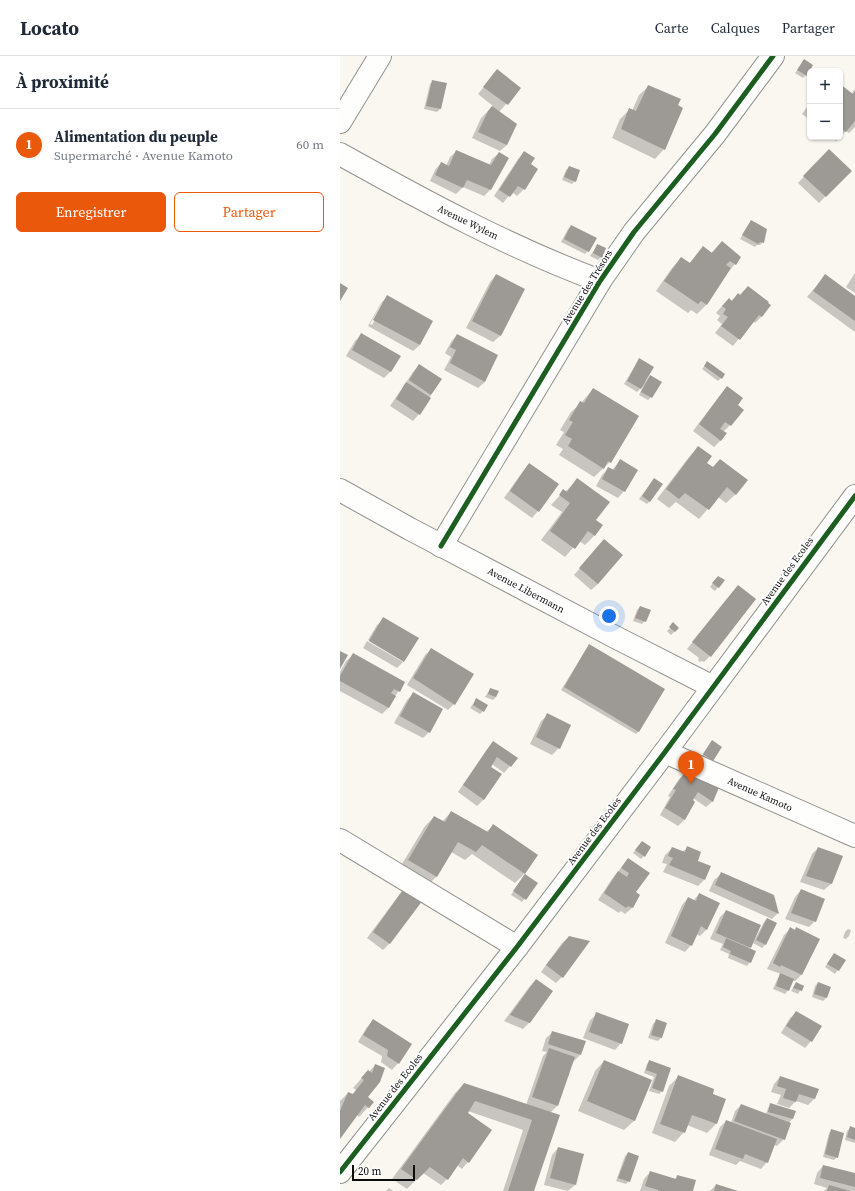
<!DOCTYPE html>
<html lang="fr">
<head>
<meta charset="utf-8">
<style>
  body { margin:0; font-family:"Source Serif 4",serif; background:#f6f6f7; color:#1f2937 }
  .controls { position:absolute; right:12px; top:12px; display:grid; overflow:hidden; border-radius:6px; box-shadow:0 1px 3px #0004 }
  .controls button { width:36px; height:36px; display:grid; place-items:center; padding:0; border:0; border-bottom:1px solid #e0e1e3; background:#fff; color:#1f2937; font:20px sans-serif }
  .scale { position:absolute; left:12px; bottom:10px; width:63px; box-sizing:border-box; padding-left:4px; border:2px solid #0c0c0c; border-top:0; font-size:11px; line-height:14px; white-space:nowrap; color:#0c0c0c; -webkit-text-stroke:3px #fff; paint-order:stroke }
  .you { position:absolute; left:269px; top:560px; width:14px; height:14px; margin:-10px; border:3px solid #fff; border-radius:50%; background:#1a73e8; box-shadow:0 0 0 6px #1a73e833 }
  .badge { display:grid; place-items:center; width:26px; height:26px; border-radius:50%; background:#ea580c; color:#fff; font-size:13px; font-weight:700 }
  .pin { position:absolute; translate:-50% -33px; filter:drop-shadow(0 1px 2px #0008) }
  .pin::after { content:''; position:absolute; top:21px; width:14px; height:12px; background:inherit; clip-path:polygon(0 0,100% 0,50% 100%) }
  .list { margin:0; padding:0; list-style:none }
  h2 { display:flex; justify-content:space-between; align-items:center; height:52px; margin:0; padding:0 16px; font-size:17px }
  h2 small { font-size:13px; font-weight:400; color:#747a83 }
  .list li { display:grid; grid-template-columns:26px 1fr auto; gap:12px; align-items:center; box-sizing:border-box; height:72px; padding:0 16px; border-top:1px solid #e0e1e3 }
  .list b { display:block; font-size:15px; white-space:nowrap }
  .list p { margin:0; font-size:13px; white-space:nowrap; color:#747a83 }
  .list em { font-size:13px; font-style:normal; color:#747a83 }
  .actions { display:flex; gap:8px; padding:12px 16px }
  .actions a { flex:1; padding:9px 0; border:1px solid #ea580c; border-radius:6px; text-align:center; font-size:14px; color:#ea580c }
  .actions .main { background:#ea580c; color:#fff }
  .map { position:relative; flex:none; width:515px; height:1135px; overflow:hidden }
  header { display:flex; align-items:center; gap:24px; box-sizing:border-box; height:56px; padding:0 20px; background:#fff; border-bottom:1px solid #e0e1e3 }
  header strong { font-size:19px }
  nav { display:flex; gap:22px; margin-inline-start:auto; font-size:14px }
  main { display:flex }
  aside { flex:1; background:#fff }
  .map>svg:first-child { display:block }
</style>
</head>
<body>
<header>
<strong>Locato</strong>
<nav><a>Carte</a><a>Calques</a><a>Partager</a></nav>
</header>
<main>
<aside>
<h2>À proximité<small></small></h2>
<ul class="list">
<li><span class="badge">1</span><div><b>Alimentation du peuple</b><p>Supermarché · Avenue Kamoto</p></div><em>60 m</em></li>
</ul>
<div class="actions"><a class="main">Enregistrer</a><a>Partager</a></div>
</aside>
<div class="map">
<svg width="515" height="1135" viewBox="0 0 515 1135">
  <rect width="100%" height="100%" fill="#faf7f0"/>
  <g fill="#0003" fill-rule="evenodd">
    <path d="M464,5L466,19L463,22L455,17Z"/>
    <path d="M157,15L180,32L159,56L176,68L167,89L160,95L132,82L141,62L153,50L138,38Z"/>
    <path d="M93,25L100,53L97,56L84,53L90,28Z"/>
    <path d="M309,30L324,93L315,103L272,82L280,63L289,54L292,55L299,39Z"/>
    <path d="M500,30L511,38L515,33V71L509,77L506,75L496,85L491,81H500Z"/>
    <path d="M470,47V64L462,58Z"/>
    <path d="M489,94L510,115L479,147L458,127Z"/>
    <path d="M117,95L149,109L152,103L159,97L168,102L150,134L144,140L123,131L116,138L90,125L95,114L101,107L106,110L110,101Z"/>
    <path d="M184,97L190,109L197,113L184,133L177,140L172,136L163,147L154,140L178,103Z"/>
    <path d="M229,111L235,125L232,128L222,124L226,114Z"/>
    <path d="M411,166L423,186L420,189H417L415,191L400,183Z"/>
    <path d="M231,170L248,195L245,198L221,186L228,173Z"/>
    <path d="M382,186L395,208L388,216L366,249L357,258L351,254L348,257L316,235L332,212L341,202L349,208L363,191L371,197Z"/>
    <path d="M257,190L261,201L258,204L250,200Z"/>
    <path d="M515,217V237L506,231Z"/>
    <path d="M156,219L184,233L160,280L153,286L126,272L150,226Z"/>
    <path d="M485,220L515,241V276L467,241Z"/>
    <path d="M408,231L422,260L415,267L413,265L393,290L375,277L382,268L377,264L380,260L376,257L382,250L391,245L398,239L400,240Z"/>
    <path d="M47,241L80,289L73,295L28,270L41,247ZM42,247H44L32,269L30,268Z"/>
    <path d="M21,279L51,315L44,322L6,300L15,285Z"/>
    <path d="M117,279L145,326L138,332L104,314L111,301L105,297L111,286Z"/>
    <path d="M297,307L305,326L311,320V341L308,344L299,339L303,330L297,336L284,328Z"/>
    <path d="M367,307L381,322L378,325L362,313Z"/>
    <path d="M79,309L91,339L79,358L73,365L50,350L73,316Z"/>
    <path d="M387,331L397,349L390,369L383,376L381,384L374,391L353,375L381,338Z"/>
    <path d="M253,333L298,360L270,406L254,421L219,399L223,393L216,389L224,376L220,374L231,356L241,347Z"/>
    <path d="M358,392L366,407L396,438L386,447L378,441L359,463L336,446L329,452L317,443L349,401Z"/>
    <path d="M280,405L284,435L278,442L256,430L262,419L269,412L272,414Z"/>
    <path d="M189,408L198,455L192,462L164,442L183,415Z"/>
    <path d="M237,424L254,464L262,469L254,480L245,489L239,485L225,501L201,484L222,456L211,449L224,435L225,436Z"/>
    <path d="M311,427L310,445L307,448L299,443Z"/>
    <path d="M264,484L258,528L251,534L234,519Z"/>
    <path d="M375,524L383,525L375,535L370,531Z"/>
    <path d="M398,530L370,600L364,606L362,605L360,606L358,604L359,602L347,593Z"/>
    <path d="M300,551L305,565L302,568L293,565L297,554Z"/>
    <path d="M44,563L77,583L63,606V604L28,584L37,569Z"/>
    <path d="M331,571L338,572L331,579L327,575Z"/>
    <path d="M27,585L63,606L57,612L23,592Z"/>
    <path d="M249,589L299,675L296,678L221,634Z"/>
    <path d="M92,593L114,648L108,654L67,629L85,599Z"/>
    <path d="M13,599L64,626L48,652L42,658L0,635V616L6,605Z"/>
    <path d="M150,633L156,641L153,644L145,641Z"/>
    <path d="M74,637L89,676L83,682L54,667L67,644Z"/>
    <path d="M136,644L143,655L140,658L130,652Z"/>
    <path d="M208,659L219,692L212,699L190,688L201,665Z"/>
    <path d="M153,687L170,710L164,717L152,708L144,743L137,750L118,736L147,693Z"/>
    <path d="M370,688L372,704L369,707L361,701Z"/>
    <path d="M346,717L373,745L366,751L353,742L351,745L354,746L344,764L338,770L320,759L330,741L328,740L339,723Z"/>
    <path d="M111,756L146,776L153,770L196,799L184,818L175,827L132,798L125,804L111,796L97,820L87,830L59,813L85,770L94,761L102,766Z"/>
    <path d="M302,786L304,800L301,803L293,797Z"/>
    <path d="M332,792L342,796L347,792L356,805L364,824L358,830L323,816L327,808L322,807L325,799Z"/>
    <path d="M478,792L501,800L491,828L484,834L460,826L472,798Z"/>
    <path d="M288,803L295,837L299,839L292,852L285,858L281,855L279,857L258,844L272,823Z"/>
    <path d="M381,818L438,857L432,863L369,835L374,824Z"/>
    <path d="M184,819L196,827L182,846L171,839Z"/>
    <path d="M66,833L50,887L43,894L27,882L59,839Z"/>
    <path d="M461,834L475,865L469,871L445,863L455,841Z"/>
    <path d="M359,838L367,873L360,880L356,878L351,889L345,896L325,887L342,849L348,842L353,845Z"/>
    <path d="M386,855L410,891L408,893L410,906L407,910L388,902L389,898L380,894L383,888L370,883L380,861Z"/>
    <path d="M427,863L425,889L422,892L413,887L424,866Z"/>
    <path d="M451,872L454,874L456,873L479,884L461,919L455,925L452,924L448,934L445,938L433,933L438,922L441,918L427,913L444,879Z"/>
    <path d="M508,873L511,874L509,880L506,883L503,882L505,876Z"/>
    <path d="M229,881L222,921L216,927L201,916L222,887Z"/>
    <path d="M494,898L505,904L495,918L485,911Z"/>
    <path d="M196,924L190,966L183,973L164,965L190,930Z"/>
    <path d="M456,927L463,930L458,938L451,935Z"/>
    <path d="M478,927L489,932L486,942L483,945L472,941L475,930Z"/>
    <path d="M457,956L471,985L465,992L441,977L450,962Z"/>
    <path d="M257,958L281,987L275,994L243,982L250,964Z"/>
    <path d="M33,965L70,989L58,1007L52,1014L41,1006L42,1000L18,986L27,971Z"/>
    <path d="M316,965L321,982L318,985L308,982L313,968Z"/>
    <path d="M213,976L240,999L234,1005H233L217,1050L210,1057L193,1135H163L183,1074L128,1055V1106L122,1113L117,1109L107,1123L101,1129L83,1117L67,1133L52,1123L115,1037L124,1028L186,1049L203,1000L207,996L202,995L206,982Z"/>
    <path d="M264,1005L311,1024L294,1065L284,1074L238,1055L255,1015Z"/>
    <path d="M310,1005L330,1012L322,1035L319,1038L309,1035L314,1021L304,1017L307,1008Z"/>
    <path d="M35,1009L27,1042L33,1046L19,1061L17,1059L0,1081V1045L8,1037L12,1039L16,1034L13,1032L28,1015L29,1016Z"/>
    <path d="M339,1020L372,1039L376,1068L367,1077L347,1069L344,1076L335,1086L312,1077L329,1030Z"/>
    <path d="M440,1021L477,1034L474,1043L468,1049L456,1045L449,1052L437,1048L441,1039L431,1036L434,1028Z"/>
    <path d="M401,1049L426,1058L428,1052L431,1049L455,1056L452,1063L449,1067L444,1083L437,1090L434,1089L427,1106L421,1113L400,1105L396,1109L369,1099L380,1071L386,1065L391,1067L395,1055Z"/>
    <path d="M510,1072L515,1073V1087L505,1084L507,1075Z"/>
    <path d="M492,1074L497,1101L494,1104L483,1101L489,1077Z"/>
    <path d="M218,1092L235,1129L228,1135L204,1129L212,1099Z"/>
    <path d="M288,1097L289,1125L286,1128L276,1125L285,1100Z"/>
    <path d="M483,1110L515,1118V1135H484L487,1132L474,1128L477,1117Z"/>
    <path d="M310,1116L334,1124L337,1121L352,1135H300L304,1123Z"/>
    <path d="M376,1129L395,1135H370Z"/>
    <path d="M49,1132L53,1135H46Z"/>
  </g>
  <g fill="#9d9a96">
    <path d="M464,3L473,9L467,20L457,14Z"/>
    <path d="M157,13L181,32L168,49L143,31Z"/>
    <path d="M92,24L107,27L101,53L86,50Z"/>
    <path d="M500,28L513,38L515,35V65L506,76L500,71Z"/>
    <path d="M308,29L341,43L338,49L343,52L325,94L281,73L289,52L296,55Z"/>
    <path d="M152,50L177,68L167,89L138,76L148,55Z"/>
    <path d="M489,93L512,115L486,141L463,120Z"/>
    <path d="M116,94L151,109L159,96L169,102L151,134L127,124L123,132L95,119L101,106L109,110Z"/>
    <path d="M184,95L195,102L191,108L198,113L185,134L178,130L170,141L159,134Z"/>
    <path d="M229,110L240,114L236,126L224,121Z"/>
    <path d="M411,164L427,173L424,187L420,186L418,188L402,179Z"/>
    <path d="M231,169L257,182L249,196L224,183Z"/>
    <path d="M382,185L401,201L396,209L390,205L386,209L391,212L367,249L361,245L358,248L324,225L341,201L350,207L363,190L372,197Z"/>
    <path d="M257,188L266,192L262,202L253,197Z"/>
    <path d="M156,218L185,233L161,280L132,265Z"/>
    <path d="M485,218L515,240V265L473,235Z"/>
    <path d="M0,227L8,232L0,245Z"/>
    <path d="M408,230L429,246L428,247L431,249L422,261L419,259L400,284L381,270L388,261L383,258L386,253L382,250L389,242L392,245L398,237L400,239Z"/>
    <path d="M47,239L93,265L80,289L33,264Z"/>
    <path d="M21,277L61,300L51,316L12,294Z"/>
    <path d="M117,278L158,299L145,326L110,307L116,294L110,291Z"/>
    <path d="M299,302L314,311L301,333L287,325Z"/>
    <path d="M367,305L385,318L382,323L364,310Z"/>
    <path d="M79,308L102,323L91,339L69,324Z"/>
    <path d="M310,319L322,326L312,342L301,336Z"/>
    <path d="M66,326L91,342L80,359L56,343Z"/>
    <path d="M387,330L403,342L398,349L404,354L391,370L385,366L380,373L387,377L381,385L359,368Z"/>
    <path d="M253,332L299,360L271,407L268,405L264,413L228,390L232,383L225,379L233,366L229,364L240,345L244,347Z"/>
    <path d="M358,390L372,400L367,407L373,411L380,403L408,424L396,439L387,431L369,454L345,437L339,443L326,433Z"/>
    <path d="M280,403L298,414L285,436L262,423L268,411L274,414Z"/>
    <path d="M189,407L219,428L199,456L170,435Z"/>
    <path d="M237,422L270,446L256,464L263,469L255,480L248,475L235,493L210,475L230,447L219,439L223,433L227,436Z"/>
    <path d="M314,422L323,428L310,446L302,440Z"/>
    <path d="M264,483L283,499L258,528L239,512Z"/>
    <path d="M378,520L385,524L379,532L372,527Z"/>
    <path d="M398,529L416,543L371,601L352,586Z"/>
    <path d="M300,550L311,554L306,566L295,562Z"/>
    <path d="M43,561L79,582L64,606L29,585Z"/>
    <path d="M333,566L339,572L335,576L329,571Z"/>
    <path d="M249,588L325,633L299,676L224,631Z"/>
    <path d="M91,592L134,618L115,649L73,622Z"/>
    <path d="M0,595L8,599L0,613Z"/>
    <path d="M13,597L65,626L60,636L54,633L51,637L56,640L49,652L0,625V620Z"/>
    <path d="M150,632L159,635L156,641L148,638Z"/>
    <path d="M73,636L103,653L90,677L60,660Z"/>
    <path d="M136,642L148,649L144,656L133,649Z"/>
    <path d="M207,657L231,669L220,693L196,681Z"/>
    <path d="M372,684L382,691L373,705L363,698Z"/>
    <path d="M153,685L178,702L171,711L157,701L151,711L162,718L144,744L123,729Z"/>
    <path d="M345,716L380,729L373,746L358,736L353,744L355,746L345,764L325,752L336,734L333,733Z"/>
    <path d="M111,755L148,776L153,768L198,799L185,818L142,789L136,796L118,786L97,821L68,804L94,760L105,766Z"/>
    <path d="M302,785L311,791L305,801L295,794Z"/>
    <path d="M347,790L361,796L358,805L371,810L365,824L329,809L333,802L328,800L332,791L345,796Z"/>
    <path d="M478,791L503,800L492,828L466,820Z"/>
    <path d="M288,802L310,817L296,836L300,839L293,852L288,850L286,852L264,837L278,815L287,821L289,817L281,812Z"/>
    <path d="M381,816L434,839L439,858L375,829Z"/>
    <path d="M185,818L198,827L186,844L173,835Z"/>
    <path d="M65,831L83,844L50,888L33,876Z"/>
    <path d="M461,833L485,843L476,866L451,857Z"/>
    <path d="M359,837L380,847L367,874L361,870L352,890L331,880L348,841L356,845Z"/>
    <path d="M386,854L421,869L411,892L376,877Z"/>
    <path d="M427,862L437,867L426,889L416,884Z"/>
    <path d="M450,871L455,874L456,871L480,883L462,919L441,909L440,911L433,907Z"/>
    <path d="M229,880L250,885L223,922L206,909Z"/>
    <path d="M386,882L416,895L411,907L390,898L391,895L383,891Z"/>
    <path d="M494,897L506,904L499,915L487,908Z"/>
    <path d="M440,917L454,923L449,935L436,930Z"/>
    <path d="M196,923L213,935L190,967L170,959Z"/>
    <path d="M456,926L464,930L462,935L453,932Z"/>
    <path d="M478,926L491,931L487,942L474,938Z"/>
    <path d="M456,955L482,970L472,986L446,970Z"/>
    <path d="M256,956L289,968L282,988L249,976Z"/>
    <path d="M33,963L72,988L59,1008L47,1000L48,994L23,979Z"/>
    <path d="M316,963L327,967L322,982L311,979Z"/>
    <path d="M212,975L246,985L241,999L208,988Z"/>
    <path d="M209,992L235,1001L218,1050L192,1041Z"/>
    <path d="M264,1004L312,1024L295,1065L247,1045Z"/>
    <path d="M309,1004L331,1012L323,1036L312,1032L317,1018L306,1014Z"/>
    <path d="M35,1008L45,1012L40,1026L28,1041L34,1046L29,1052L25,1049L0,1083V1055L8,1036L13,1038L24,1024L21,1022L28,1014L32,1017Z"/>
    <path d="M338,1019L374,1033L373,1038L386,1043L377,1068L352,1059L345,1077L320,1068Z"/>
    <path d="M440,1020L479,1033L475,1043L459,1038L456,1046L443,1042L446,1033L437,1030Z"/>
    <path d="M124,1027L220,1059L194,1135H168L192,1064L135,1045L128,1057L152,1074L129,1107L123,1102L108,1124L90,1111L77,1124L61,1113Z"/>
    <path d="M430,1047L456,1055L453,1063L428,1056Z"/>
    <path d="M401,1048L451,1067L445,1084L394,1065Z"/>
    <path d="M386,1064L437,1083L428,1107L405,1098L403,1103L375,1093Z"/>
    <path d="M510,1070L515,1072V1084L507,1081Z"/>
    <path d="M491,1073L504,1077L498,1102L485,1098Z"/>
    <path d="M218,1091L244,1098L236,1129L210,1122Z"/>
    <path d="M288,1096L299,1100L290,1126L278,1122Z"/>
    <path d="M483,1109L515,1117V1131L480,1122Z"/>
    <path d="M310,1115L336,1123L337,1119L356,1124L353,1135H318V1134L305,1130Z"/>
    <path d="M376,1128L398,1135H374Z"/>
    <path d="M489,1129L510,1135H487Z"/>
  </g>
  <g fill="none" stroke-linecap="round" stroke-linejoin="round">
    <g stroke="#93928f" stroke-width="24">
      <g id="minor">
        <path d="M0,66L40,0"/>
        <path d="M0,98C84,145 169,191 260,225"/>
        <path d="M0,434L70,473L275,581L373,631"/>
        <path d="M101,490L260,225L294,176L375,78L433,0"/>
        <path d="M325,696L515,780"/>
        <path d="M0,784L177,891"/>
        <path d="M0,1116L177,891L325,696L515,440"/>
      </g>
    </g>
    <use href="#minor" stroke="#fefefd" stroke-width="22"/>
    <g stroke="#fff" stroke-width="8">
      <g id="cycleway">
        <path d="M101,490L260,225L294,176L375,78L433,0"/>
        <path d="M0,1116L177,891L325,696L515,440"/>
      </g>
    </g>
    <use href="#cycleway" stroke="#1b5e20" stroke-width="5"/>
  </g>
  <g text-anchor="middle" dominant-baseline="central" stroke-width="4" stroke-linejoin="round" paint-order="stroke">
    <g font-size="10" fill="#0c0c0c" stroke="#fff">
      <text transform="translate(128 166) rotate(26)">Avenue Wylem</text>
      <text transform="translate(247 231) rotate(-58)">Avenue des Trésors</text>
      <text transform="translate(447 515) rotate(-54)">Avenue des Ecoles</text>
      <text transform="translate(186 534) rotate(28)">Avenue Libermann</text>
      <text transform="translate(420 738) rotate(24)">Avenue Kamoto</text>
      <text transform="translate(254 775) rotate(-53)">Avenue des Ecoles</text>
      <text transform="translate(55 1031) rotate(-52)">Avenue des Ecoles</text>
    </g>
  </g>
</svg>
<div class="controls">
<button>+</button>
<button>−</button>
</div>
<div class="scale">20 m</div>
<div class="you"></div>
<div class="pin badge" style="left:351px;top:728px">1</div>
</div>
</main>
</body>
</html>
